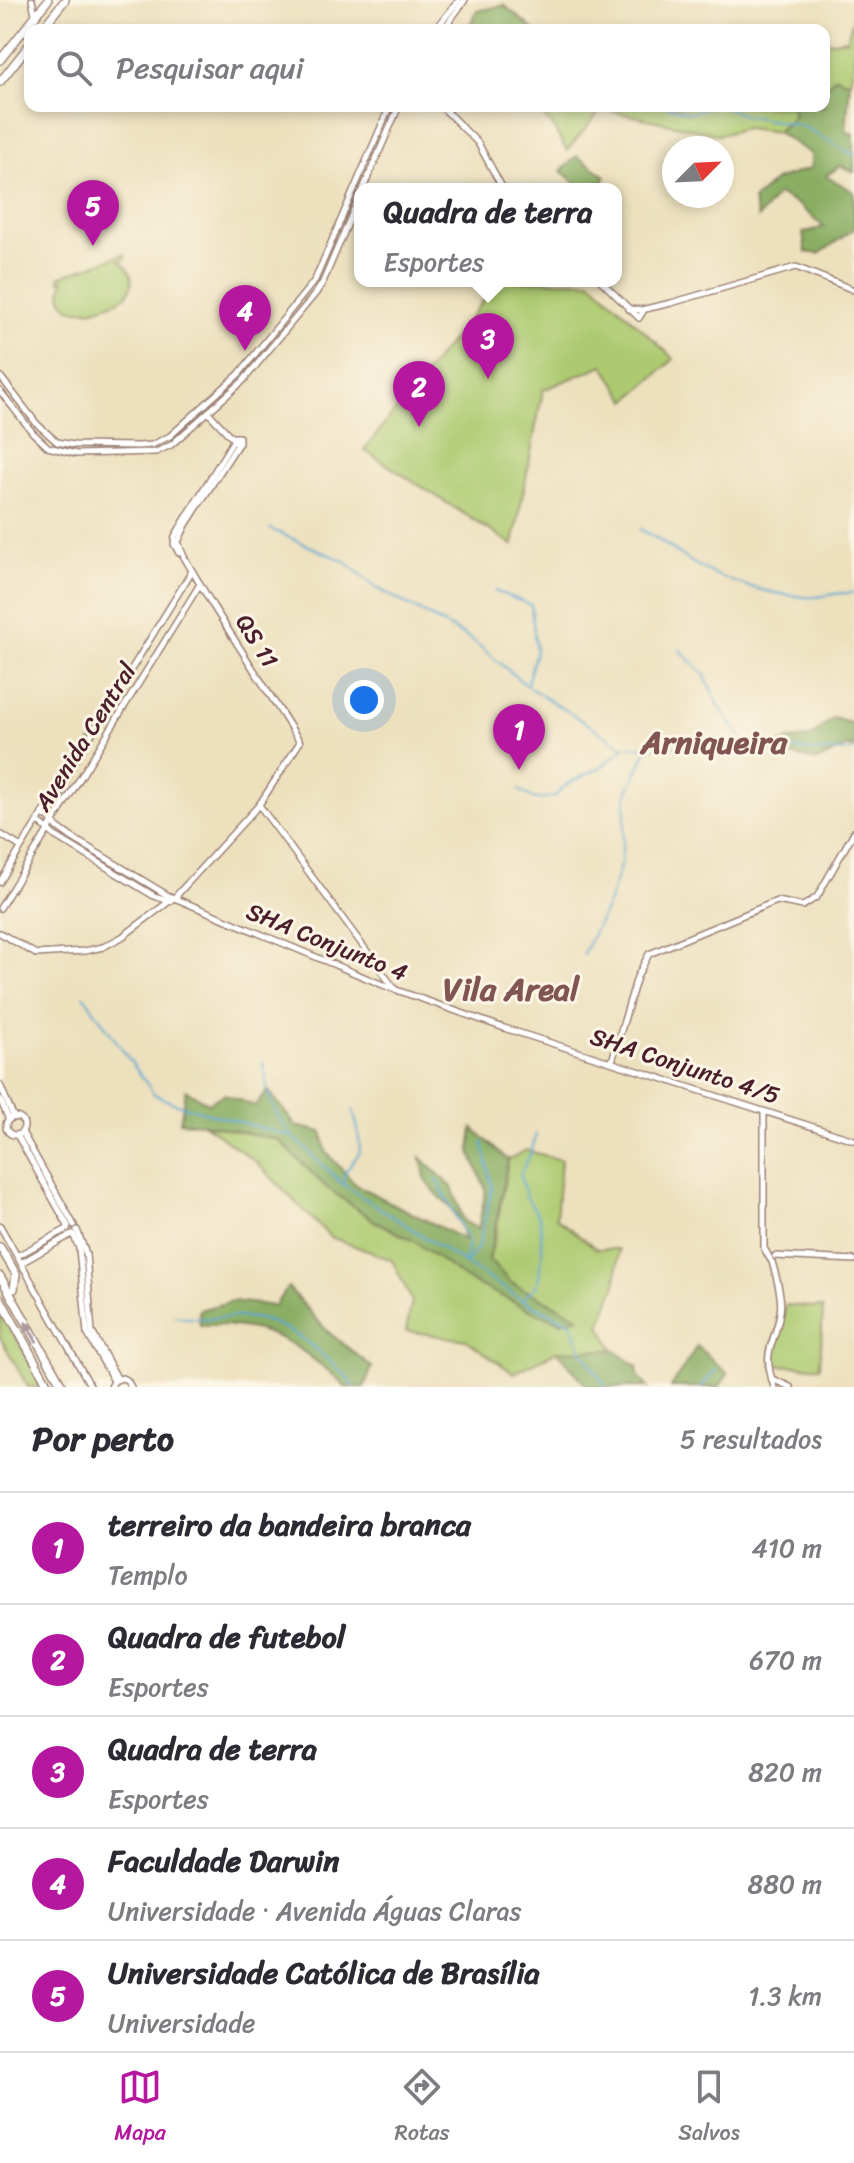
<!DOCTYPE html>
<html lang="pt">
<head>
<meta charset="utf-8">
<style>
  body { margin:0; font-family:Sriracha,sans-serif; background:#f2f2f3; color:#2b2b33 }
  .compass { position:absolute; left:662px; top:136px; width:72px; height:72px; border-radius:50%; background:#fff; box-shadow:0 4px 12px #0003; rotate:66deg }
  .you { position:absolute; left:364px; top:700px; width:28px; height:28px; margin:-20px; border:6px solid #fff; border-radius:50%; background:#1a73e8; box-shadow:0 0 0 12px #1a73e833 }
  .badge { display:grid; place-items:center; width:52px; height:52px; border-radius:50%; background:#b5179e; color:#fff; font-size:26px; font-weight:700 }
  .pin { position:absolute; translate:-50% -66px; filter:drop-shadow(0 2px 4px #0008) }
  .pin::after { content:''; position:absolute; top:42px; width:28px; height:24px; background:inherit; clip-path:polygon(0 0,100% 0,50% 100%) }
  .popup { position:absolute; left:354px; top:183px; width:268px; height:104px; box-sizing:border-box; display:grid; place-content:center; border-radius:16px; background:#fff; filter:drop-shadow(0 2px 6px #0005); font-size:26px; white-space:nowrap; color:#7c7c81 }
  .popup b { font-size:30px; color:#2b2b33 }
  .popup::after { content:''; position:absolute; left:50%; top:100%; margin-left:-16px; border:16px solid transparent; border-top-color:#fff }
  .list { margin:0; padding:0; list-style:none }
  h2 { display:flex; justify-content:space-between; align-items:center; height:104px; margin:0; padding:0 32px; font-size:34px }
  h2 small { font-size:26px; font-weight:400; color:#7c7c81 }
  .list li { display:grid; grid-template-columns:52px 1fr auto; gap:24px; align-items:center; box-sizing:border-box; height:112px; padding:0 32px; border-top:2px solid #e1e1e2 }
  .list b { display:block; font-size:30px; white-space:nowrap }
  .list p { margin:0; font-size:26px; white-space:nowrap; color:#7c7c81 }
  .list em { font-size:26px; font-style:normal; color:#7c7c81 }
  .icon { flex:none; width:44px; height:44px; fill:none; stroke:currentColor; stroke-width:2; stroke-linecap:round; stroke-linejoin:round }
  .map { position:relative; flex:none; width:854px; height:1387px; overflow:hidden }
  .search { position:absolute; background:#fff; box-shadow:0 4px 12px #0003; left:24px; right:24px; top:24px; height:88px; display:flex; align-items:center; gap:20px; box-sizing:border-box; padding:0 28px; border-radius:16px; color:#7c7c81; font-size:30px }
  .sheet { height:664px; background:#fff }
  nav { display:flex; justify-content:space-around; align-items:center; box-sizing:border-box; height:112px; border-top:2px solid #e1e1e2; background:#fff; font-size:22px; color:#7c7c81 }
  nav a { display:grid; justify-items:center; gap:4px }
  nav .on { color:#b5179e }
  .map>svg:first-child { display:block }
</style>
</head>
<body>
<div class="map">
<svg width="854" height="1387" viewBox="0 0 854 1387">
  <rect width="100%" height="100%" fill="#fcf5e5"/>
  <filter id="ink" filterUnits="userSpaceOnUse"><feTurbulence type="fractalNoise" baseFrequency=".0125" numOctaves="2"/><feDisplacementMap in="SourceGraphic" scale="16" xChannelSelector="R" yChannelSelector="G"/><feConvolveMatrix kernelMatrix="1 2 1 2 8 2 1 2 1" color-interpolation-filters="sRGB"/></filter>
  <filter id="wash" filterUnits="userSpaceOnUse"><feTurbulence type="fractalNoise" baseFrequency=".006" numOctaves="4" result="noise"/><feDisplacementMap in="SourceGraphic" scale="32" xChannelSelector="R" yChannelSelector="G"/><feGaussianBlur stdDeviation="1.8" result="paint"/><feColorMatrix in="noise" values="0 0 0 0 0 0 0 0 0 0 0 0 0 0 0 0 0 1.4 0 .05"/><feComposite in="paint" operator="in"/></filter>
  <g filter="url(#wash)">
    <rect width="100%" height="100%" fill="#ece0bd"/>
    <g fill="#adca71" stroke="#7c744e" stroke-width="2">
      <path d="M854,15V62L850,82L836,77L824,89V42L847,39Z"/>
      <path d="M533,106H792L794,116L777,132L745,128L720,135L602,109L567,151L552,125Z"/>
      <path d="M124,254L125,259L120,261C133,270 136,283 126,296C107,309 48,326 64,280L60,281L59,277Z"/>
      <path d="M499,281H591L674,359L627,401L603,365L543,390L513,545L364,450Z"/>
      <path d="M98,727L107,732L59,805L53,819L45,814L95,737Z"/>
      <path d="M204,1124L279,1140L326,1187L374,1221L414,1241L466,1279L562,1322L578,1317L511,1283L489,1260L497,1227L508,1160L526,1150L561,1160L556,1218L597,1249H619L616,1284L600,1326L614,1350L557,1351L514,1373L466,1340L406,1331L412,1301L392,1260L330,1237L256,1162Z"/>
      <path d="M786,1305L823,1308L820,1367L772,1365V1349Z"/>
      <path d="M0,1308L44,1387H28L0,1337Z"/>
    </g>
    <g fill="#8aae63" stroke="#6a6647" stroke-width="2">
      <path d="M504,5L534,30H467L477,11Z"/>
      <path d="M835,77L850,82L846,132L854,134V172L840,166L826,176L854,192V229L819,254L806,252L803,233L824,227L797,204L778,194L758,218L753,200L776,180L811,168V154L777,132L794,116L792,106H824V89Z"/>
      <path d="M577,156L606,176L602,184L582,188L561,171Z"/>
      <path d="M833,718L854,724V749L848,746L817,761L767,750L789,740L810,738Z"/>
      <path d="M186,1090L208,1103L224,1094L255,1106L268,1090L296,1126L322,1132L326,1152L356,1185L465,1240L456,1214L426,1182L421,1158L452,1187L464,1221L478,1229L486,1190L470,1151L473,1128L508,1160L489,1260L511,1283L579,1317L562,1322L536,1313L466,1279L414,1241L375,1221L326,1187L279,1140L205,1124L180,1122Z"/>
      <path d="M288,1287L327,1331L372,1367L364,1387H345C339,1379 330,1372 322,1366C283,1333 250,1323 200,1325L199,1310L233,1301L274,1306Z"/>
      <path d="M697,1346L728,1374L719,1387H671Z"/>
      <path d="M614,1350L637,1366L638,1376L648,1387H588L557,1351Z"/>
    </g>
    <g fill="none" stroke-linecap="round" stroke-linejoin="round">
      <g stroke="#57a5d1" stroke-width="2">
        <path d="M666,106L691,113L713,106"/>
        <path d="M722,106L743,115L802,126L854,155"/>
        <path d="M270,529L346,562L375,587L471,639L527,686L624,747L746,744L810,751L854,752"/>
        <path d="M640,529C659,539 675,551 693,563C724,582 768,594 805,597C821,599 837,591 854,593"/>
        <path d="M495,591L531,605L536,651L527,684"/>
        <path d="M680,650L704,674L720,708L745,743"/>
        <path d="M519,790L535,799L554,797L567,784L601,767L623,749"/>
        <path d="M583,954L609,902L621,863L627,793L648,748"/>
        <path d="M84,996L154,1094L173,1103L293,1137L344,1185L522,1300L571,1323L583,1353L606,1387"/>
        <path d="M264,1063C267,1096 271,1109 291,1134"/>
        <path d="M437,1180L468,1241L465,1263"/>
        <path d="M344,1182V1174L360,1152L358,1130L353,1110"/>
        <path d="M466,1263L478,1248L492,1188L483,1142"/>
        <path d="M523,1299L538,1284L542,1252L540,1218L526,1196L520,1174L531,1153L536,1134"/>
        <path d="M175,1316C195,1321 217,1317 237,1317C285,1316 316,1349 348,1378L354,1387"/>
        <path d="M701,1387L716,1370"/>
      </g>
    </g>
  </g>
  <g filter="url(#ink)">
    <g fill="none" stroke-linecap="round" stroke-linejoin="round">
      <g stroke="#9b8074" stroke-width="8">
        <g id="secondary">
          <path d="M32,0L35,14"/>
          <path d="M435,30L459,0"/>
          <path d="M443,30L465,0"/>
          <path d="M441,106L478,143L503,189"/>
          <path d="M363,189L399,106"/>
          <path d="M601,281L639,318L644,310"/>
          <path d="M629,309L641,310L671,303L796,267L854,290"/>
          <path d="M0,376L37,424L57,442L74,445L138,446L152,445L170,436L239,374L315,280L390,106"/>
          <path d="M0,391L33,433L48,447L76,454L156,452L171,445L243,381L316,293L323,282L360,195"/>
          <path d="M208,412L233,439"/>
          <path d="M234,437H239V443L234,442Z"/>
          <path d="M179,553L174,544L175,536L233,441"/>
          <path d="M259,805L394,988"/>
          <path d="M42,814L48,817L56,826L71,837L167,895L388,987L504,1028L854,1140"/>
          <path d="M38,821L55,836L154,896L170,901"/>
          <path d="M0,834L21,847"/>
          <path d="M0,882L192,571"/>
          <path d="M0,908L200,584"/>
          <path d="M0,933L36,954L85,951L103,947L122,937L175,897L259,805L300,742L213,606L184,557L178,542L186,525L238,444"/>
          <path d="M612,1061L637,977L649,954L777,901L803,906L817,897L854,832"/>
          <path d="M0,1085L14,1118"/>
          <path d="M0,1099L9,1120"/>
          <path d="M764,1112V1248L770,1259"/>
          <circle cx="15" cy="1126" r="9"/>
          <path d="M22,1132L74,1225"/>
          <path d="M17,1135L68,1226"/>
          <path d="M0,1226L91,1387"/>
          <path d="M77,1230L86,1254L92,1332L117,1378"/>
          <path d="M73,1234L79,1248L87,1333L114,1381"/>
          <path d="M17,1256L67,1229"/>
          <path d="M775,1256L854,1260"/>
          <path d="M772,1262C776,1275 783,1298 780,1312C775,1347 761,1347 774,1387"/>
          <path d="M21,1263L72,1234"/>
          <path d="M772,1379L790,1387"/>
          <path d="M111,1387L114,1381L122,1378L127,1380L131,1387"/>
        </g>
      </g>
      <g stroke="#9b8074" stroke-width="10">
        <g id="highway">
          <path d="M41,30L65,0"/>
          <path d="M0,60L48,0"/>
          <path d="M0,82L30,44"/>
          <path d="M0,1247L16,1274L14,1289"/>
          <path d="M0,1276L63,1387"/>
          <path d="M0,1298L49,1387"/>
        </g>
      </g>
      <use href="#secondary" stroke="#fff" stroke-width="5"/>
      <use href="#highway" stroke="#fff" stroke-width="7"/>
    </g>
    <defs><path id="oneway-solid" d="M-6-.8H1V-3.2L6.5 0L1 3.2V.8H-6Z" transform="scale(2)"/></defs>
    <use fill="#ae9aa0" href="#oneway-solid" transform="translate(31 1332) rotate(-120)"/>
  </g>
  <g text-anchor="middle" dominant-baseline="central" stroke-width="6" stroke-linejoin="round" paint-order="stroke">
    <g font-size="24" fill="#4a1f2b" stroke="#fcf5e5">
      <text transform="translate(257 641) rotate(58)">QS 11</text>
      <text transform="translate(85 737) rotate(-58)">Avenida Central</text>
      <text transform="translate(327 942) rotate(22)">SHA Conjunto 4</text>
      <text transform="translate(685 1066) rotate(18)">SHA Conjunto 4/5</text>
    </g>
    <g font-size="32" font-weight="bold" fill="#805552" stroke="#fcf5e5">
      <text x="714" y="742">Arniqueira</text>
      <text x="511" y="989">Vila Areal</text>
    </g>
  </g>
</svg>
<svg class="compass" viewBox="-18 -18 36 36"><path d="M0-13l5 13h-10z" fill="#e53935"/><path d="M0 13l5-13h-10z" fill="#7c7c81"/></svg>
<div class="you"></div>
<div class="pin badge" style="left:519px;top:770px">1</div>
<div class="pin badge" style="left:419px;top:427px">2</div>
<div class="pin badge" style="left:488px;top:379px">3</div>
<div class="popup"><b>Quadra de terra</b>Esportes</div>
<div class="pin badge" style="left:245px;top:351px">4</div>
<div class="pin badge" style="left:93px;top:246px">5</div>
<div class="search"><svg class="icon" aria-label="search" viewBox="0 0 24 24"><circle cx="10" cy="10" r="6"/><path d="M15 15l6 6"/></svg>Pesquisar aqui</div>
</div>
<section class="sheet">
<h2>Por perto<small>5 resultados</small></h2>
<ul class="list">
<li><span class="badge">1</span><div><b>terreiro da bandeira branca</b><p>Templo</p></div><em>410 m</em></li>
<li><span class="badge">2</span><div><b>Quadra de futebol</b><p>Esportes</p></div><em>670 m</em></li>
<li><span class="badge">3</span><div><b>Quadra de terra</b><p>Esportes</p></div><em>820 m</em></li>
<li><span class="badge">4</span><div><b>Faculdade Darwin</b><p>Universidade · Avenida Águas Claras</p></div><em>880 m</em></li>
<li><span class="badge">5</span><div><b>Universidade Católica de Brasília</b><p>Universidade</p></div><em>1.3 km</em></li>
</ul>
</section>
<nav>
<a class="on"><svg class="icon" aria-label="map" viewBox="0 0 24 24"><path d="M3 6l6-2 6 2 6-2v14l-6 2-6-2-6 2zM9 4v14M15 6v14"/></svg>Mapa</a>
<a><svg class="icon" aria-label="directions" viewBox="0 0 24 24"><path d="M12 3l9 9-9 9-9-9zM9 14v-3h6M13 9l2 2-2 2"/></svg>Rotas</a>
<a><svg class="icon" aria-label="saved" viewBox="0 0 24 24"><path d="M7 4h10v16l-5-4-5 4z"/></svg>Salvos</a>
</nav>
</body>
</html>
